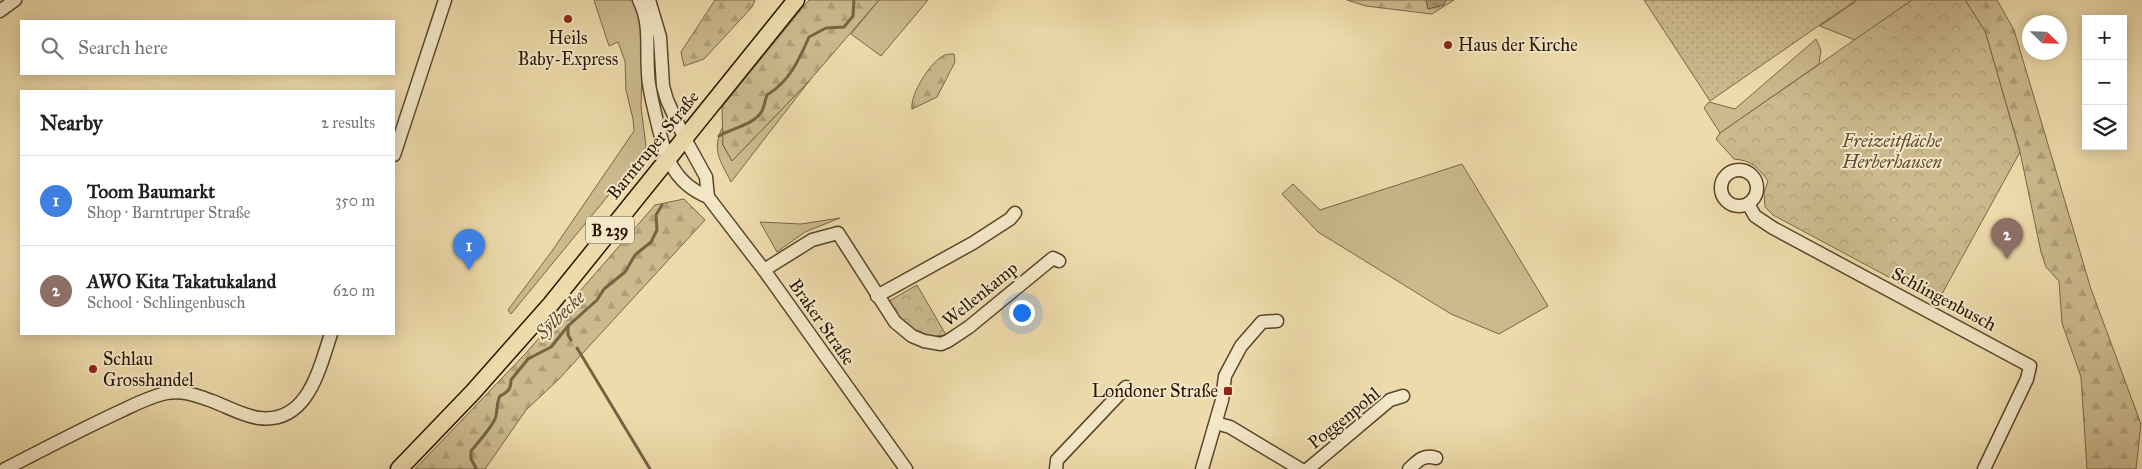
<!DOCTYPE html>
<html lang="en">
<head>
<meta charset="utf-8">
<style>
  body { margin:0; font-family:"IM FELL Great Primer",serif; background:#f2f2f2; color:#222 }
  .controls { position:absolute; right:15px; top:15px; display:grid; overflow:hidden; border-radius:0px; box-shadow:0 2px 12px #0003 }
  .controls button { width:45px; height:45px; display:grid; place-items:center; padding:0; border:0; border-bottom:1px solid #e0e0e0; background:#fff; color:#222; font:25px sans-serif }
  .compass { position:absolute; left:2022px; top:15px; width:45px; height:45px; border-radius:50%; background:#fff; box-shadow:0 2px 12px #0003; rotate:113deg }
  .you { position:absolute; left:1021px; top:312px; width:18px; height:18px; margin:-12px; border:4px solid #fff; border-radius:50%; background:#1a73e8; box-shadow:0 0 0 8px #1a73e833 }
  .badge { display:grid; place-items:center; width:32px; height:32px; border-radius:50%; background:#111827; color:#fff; font-size:16px; font-weight:700 }
  .pin { position:absolute; translate:-50% -41px; filter:drop-shadow(0 1px 2px #0008) }
  .pin::after { content:''; position:absolute; top:26px; width:18px; height:15px; background:inherit; clip-path:polygon(0 0,100% 0,50% 100%) }
  .list { margin:0; padding:0; list-style:none }
  h2 { display:flex; justify-content:space-between; align-items:center; height:65px; margin:0; padding:0 20px; font-size:21px }
  h2 small { font-size:16px; font-weight:400; color:#767676 }
  .list li { display:grid; grid-template-columns:32px 1fr auto; gap:15px; align-items:center; box-sizing:border-box; height:90px; padding:0 20px; border-top:1px solid #e0e0e0 }
  .list b { display:block; font-size:19px; white-space:nowrap }
  .list p { margin:0; font-size:16px; white-space:nowrap; color:#767676 }
  .list em { font-size:16px; font-style:normal; color:#767676 }
  .icon { flex:none; width:28px; height:28px; fill:none; stroke:currentColor; stroke-width:2; stroke-linecap:round; stroke-linejoin:round }
  .map { position:relative; flex:none; width:2142px; height:469px; overflow:hidden }
  .search { position:absolute; background:#fff; box-shadow:0 2px 12px #0003; left:20px; top:20px; width:375px; height:55px; display:flex; align-items:center; gap:12px; box-sizing:border-box; padding:0 18px; border-radius:0px; color:#767676; font-size:19px }
  .panel { position:absolute; background:#fff; box-shadow:0 2px 12px #0003; left:20px; top:90px; width:375px; height:245px; border-radius:0px }
  .map>svg:first-child { display:block }
</style>
</head>
<body>
<div class="map">
<svg width="2142" height="469" viewBox="0 0 2142 469">
  <defs>
    <pattern id="forest-firs" width="22" height="20" patternUnits="userSpaceOnUse" patternTransform="scale(1.25)"><rect width="22" height="20" fill="#ccb98e"/><path d="M5 1l3.5 6h-7zM16 11l3.5 6h-7z" fill="#af9e79"/></pattern>
    <pattern id="park-crowns" width="20" height="18" patternUnits="userSpaceOnUse" patternTransform="scale(1.25)"><rect width="20" height="18" fill="#ccb98e"/><path d="M2 6a3 3 0 1 1 6 0M12 15a3 3 0 1 1 6 0" fill="none" stroke="#af9e79"/></pattern>
    <pattern id="garden-dots" width="8" height="8" patternUnits="userSpaceOnUse" patternTransform="scale(1.25)"><rect width="8" height="8" fill="#ccb98e"/><path d="M2 2h.1M6 6h.1" fill="none" stroke="#af9e79" stroke-width="1.8" stroke-linecap="round"/></pattern>
    <pattern id="water-ripples" width="26" height="14" patternUnits="userSpaceOnUse" patternTransform="scale(1.25)"><rect width="26" height="14" fill="#aa9871"/><path d="M2 4q2-2 4 0t4 0M15 11q2-2 4 0t4 0" fill="none" stroke="#8a7b5a"/></pattern>
  </defs>
  <rect width="100%" height="100%" fill="#eedbab"/>
  <filter id="stains"><feTurbulence type="fractalNoise" baseFrequency=".004" numOctaves="4"/><feColorMatrix values="0 0 0 0 .2 0 0 0 0 .09 0 0 0 0 .02 0 0 0 .5 -.17"/></filter>
  <radialGradient id="worn" r=".72"><stop offset=".6" stop-color="#630" stop-opacity="0"/><stop offset="1" stop-color="#630" stop-opacity=".3"/></radialGradient>
  <g fill="#ccb98e" stroke="#796747">
    <path d="M594,0H636L637,3L645,57L642,74L641,107L646,146L644,152L511,314L508,310L552,251L634,131L633,119L626,90L625,61L618,42L609,46Z"/>
    <path d="M879,0H928L881,56L851,34Z"/>
    <path d="M1858,0H1912L1855,40L1820,26Z"/>
    <path d="M1816,39L1821,50L1819,64L1720,133L1704,108L1709,102L1735,109Z"/>
    <path d="M810,80L731,182C720,160 711,150 723,126V145L732,161Z"/>
    <path d="M1462,164L1548,306L1499,334L1451,314L1318,232L1282,194L1293,184L1320,210Z"/>
    <path d="M840,218L805,232L777,252L760,222L801,224Z"/>
  </g>
  <g fill="url(#forest-firs)" stroke="#796747">
    <path d="M715,0H755L752,7L704,59L684,66L681,52Z"/>
    <path d="M809,0H879L810,80L732,161L723,145L722,107Z"/>
    <path d="M1347,0H1426L1428,9L1443,5L1446,0H1454L1432,14L1366,6Z"/>
    <path d="M1965,0H1997L2014,30L2091,289L2141,424L2136,469H2087L2081,377L2062,323L2059,281L2046,267L2041,252L2020,152L1985,31Z"/>
    <path d="M954,54L955,62L937,97L912,109C910,94 930,63 943,56C945,54 951,54 954,54Z"/>
    <path d="M684,199L705,220L559,379L526,410L485,469H415L526,353L655,205Z"/>
  </g>
  <g fill="url(#park-crowns)" stroke="#796747">
    <path d="M1912,0H1965L1985,31L2020,152L1937,303L1773,215L1765,207L1764,193L1768,181C1757,166 1752,161 1734,159L1716,139L1720,133Z"/>
    <path d="M917,285L946,335L925,337L900,318L889,301Z"/>
  </g>
  <path fill="url(#garden-dots)" stroke="#796747" d="M1644,0H1856L1710,101Z"/>
  <path fill="url(#water-ripples)" stroke="#756444" d="M1426,0H1446L1444,5L1428,9Z"/>
  <g fill="none" stroke-linecap="round" stroke-linejoin="round">
    <g stroke="#756444" stroke-width="3">
      <path d="M719,136C732,128 754,125 762,111C764,107 765,100 767,95C789,82 799,60 809,37L826,28L844,27L853,16L854,0"/>
      <path d="M568,326V335L571,340"/>
      <path d="M577,348L650,469"/>
      <path d="M475,469L476,468L471,459V451C479,441 489,431 495,419C498,412 496,403 500,396C508,392 511,389 511,380L528,359L551,347L568,326L597,300L604,289L625,272L635,255L651,242L657,230L656,215L662,205"/>
    </g>
    <g stroke="#58462b" stroke-width="15">
      <g id="minor">
        <path d="M639,0C651,24 646,46 648,72C648,85 652,100 655,113C664,150 669,181 708,197L764,270L906,469"/>
        <path d="M649,0L660,37L663,86L667,100L684,137L706,177L708,197"/>
        <path d="M0,11L15,0"/>
        <path d="M394,155L445,0"/>
        <circle cx="1739" cy="188" r="18"/>
        <path d="M1748,204L1755,216L1773,228L2030,366L2027,379L1984,469"/>
        <path d="M764,270L812,240L838,233L895,322L912,336L924,341L941,344L948,341L969,327L1053,258L1059,261"/>
        <path d="M877,296L973,243L1010,219L1015,213"/>
        <path d="M1216,423L1230,427L1300,469"/>
        <path d="M5,469C44,449 82,429 121,411C136,404 151,396 167,393C183,390 198,396 212,401C226,406 243,416 259,418C308,424 319,369 331,334"/>
        <path d="M1056,469L1057,460L1126,387"/>
        <path d="M1202,469L1222,400L1225,376L1241,346L1262,322L1277,321"/>
        <path d="M1308,469L1390,400L1403,396"/>
        <path d="M1409,469C1418,461 1423,454 1436,458"/>
      </g>
    </g>
    <g stroke="#261500" stroke-width="19">
      <path id="major" d="M399,469L473,392L551,304L796,0"/>
    </g>
    <use href="#minor" stroke="#f4e8c8" stroke-width="12"/>
    <use href="#major" stroke="#eedbab" stroke-width="16"/>
  </g>
  <g fill="#8f2418" stroke="#f4e8c8" stroke-width="2">
    <circle cx="568" cy="19" r="5"/>
    <circle cx="1448" cy="45" r="5"/>
    <circle cx="93" cy="369" r="5"/>
    <rect x="1223" y="386" width="10" height="10" rx="2.5"/>
  </g>
  <g text-anchor="middle" dominant-baseline="central" stroke-width="4" stroke-linejoin="round" paint-order="stroke">
    <rect fill="#f4e8c8" stroke="#64543c" stroke-width="1" x="586" y="216.5" width="48" height="27" rx="4"/>
    <g font-size="16" font-weight="bold" fill="#261500">
      <text x="610" y="230">B 239</text>
    </g>
    <g font-size="18" fill="#261500" stroke="#f4e8c8" text-anchor="start">
      <text x="568" y="38" text-anchor="middle">Heils<tspan x="568" dy="21">Baby-Express</tspan></text>
      <text x="1458" y="45">Haus der Kirche</text>
      <text x="103" y="359">Schlau<tspan x="103" dy="21">Grosshandel</tspan></text>
      <text x="1218" y="391" text-anchor="end">Londoner Straße</text>
    </g>
    <g font-size="18" font-style="italic" fill="#604e32" stroke="#f4e8c8">
      <text x="1892" y="141">Freizeitfläche<tspan x="1892" dy="21">Herberhausen</tspan></text>
    </g>
    <g font-size="18" fill="#261500" stroke="#f4e8c8">
      <text transform="translate(653 145) rotate(-51)">Barntruper Straße</text>
      <text transform="translate(980 294) rotate(-39)">Wellenkamp</text>
      <text transform="translate(1944 299) rotate(28)">Schlingenbusch</text>
      <text transform="translate(822 322) rotate(55)">Braker Straße</text>
      <text transform="translate(1344 418) rotate(-39)">Poggenpohl</text>
    </g>
    <g font-size="19" font-style="italic" fill="#5b492d" stroke="#f4e8c8">
      <text transform="translate(560 315) rotate(-44)">Sylbecke</text>
    </g>
  </g>
  <rect width="100%" height="100%" filter="url(#stains)"/>
  <rect width="100%" height="100%" fill="url(#worn)"/>
</svg>
<div class="controls">
<button>+</button>
<button>−</button>
<button><svg class="icon" aria-label="layers" viewBox="0 0 24 24"><path d="M12 4l9 5-9 5-9-5zM3 14l9 5 9-5"/></svg></button>
</div>
<svg class="compass" viewBox="-18 -18 36 36"><path d="M0-13l5 13h-10z" fill="#e53935"/><path d="M0 13l5-13h-10z" fill="#767676"/></svg>
<div class="you"></div>
<div class="pin badge" style="left:469px;top:270px;background:#3f7fe0">1</div>
<div class="pin badge" style="left:2007px;top:259px;background:#8d6e63">2</div>
<div class="search"><svg class="icon" aria-label="search" viewBox="0 0 24 24"><circle cx="10" cy="10" r="6"/><path d="M15 15l6 6"/></svg>Search here</div>
<section class="panel">
<h2>Nearby<small>2 results</small></h2>
<ul class="list">
<li><span class="badge" style="background:#3f7fe0">1</span><div><b>Toom Baumarkt</b><p>Shop · Barntruper Straße</p></div><em>350 m</em></li>
<li><span class="badge" style="background:#8d6e63">2</span><div><b>AWO Kita Takatukaland</b><p>School · Schlingenbusch</p></div><em>620 m</em></li>
</ul>
</section>
</div>
</body>
</html>
